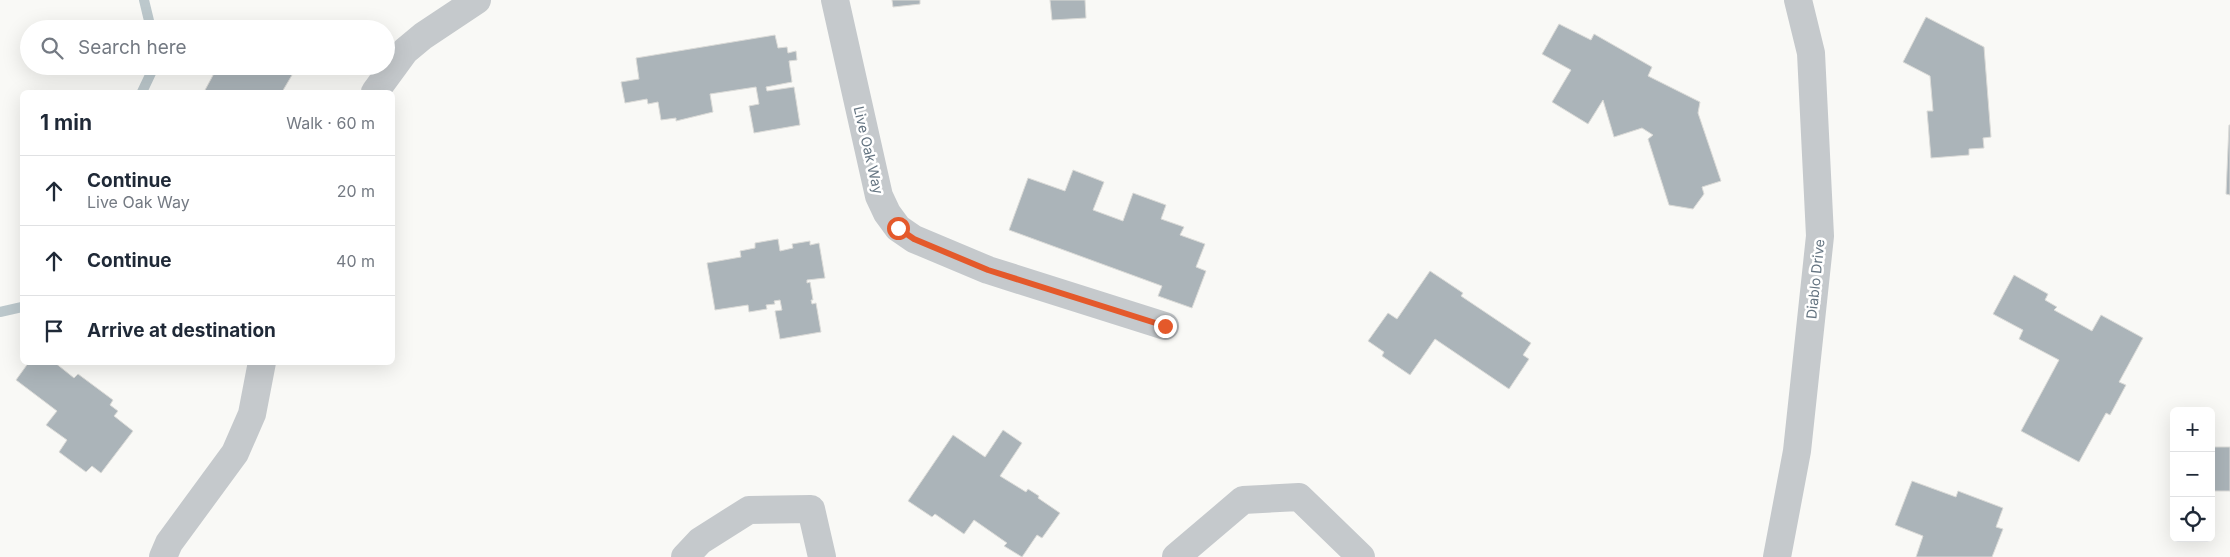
<!DOCTYPE html>
<html lang="en">
<head>
<meta charset="utf-8">
<style>
  body { margin:0; font-family:Inter,sans-serif; background:#f6f6f7; color:#1f2937 }
  .controls { position:absolute; right:15px; bottom:15px; display:grid; overflow:hidden; border-radius:8px; box-shadow:0 5px 20px #0002 }
  .controls button { width:45px; height:45px; display:grid; place-items:center; padding:0; border:0; border-bottom:1px solid #e0e1e3; background:#fff; color:#1f2937; font:25px sans-serif }
  .stop { position:absolute; width:15px; height:15px; margin:-11px; border:4px solid #e4592b; border-radius:50%; background:#fff }
  .stop.end { background:#e4592b; border-color:#fff; box-shadow:0 1px 5px #0008 }
  .list { margin:0; padding:0; list-style:none }
  h2 { display:flex; justify-content:space-between; align-items:center; height:65px; margin:0; padding:0 20px; font-size:21px }
  h2 small { font-size:16px; font-weight:400; color:#747a83 }
  .list li { display:grid; grid-template-columns:32px 1fr auto; gap:15px; align-items:center; box-sizing:border-box; height:70px; padding:0 20px; border-top:1px solid #e0e1e3 }
  .list b { display:block; font-size:19px; white-space:nowrap }
  .list p { margin:0; font-size:16px; white-space:nowrap; color:#747a83 }
  .list em { font-size:16px; font-style:normal; color:#747a83 }
  .icon { flex:none; width:28px; height:28px; fill:none; stroke:currentColor; stroke-width:2; stroke-linecap:round; stroke-linejoin:round }
  .map { position:relative; flex:none; width:2230px; height:557px; overflow:hidden }
  .search { position:absolute; background:#fff; box-shadow:0 5px 20px #0002; left:20px; top:20px; width:375px; height:55px; display:flex; align-items:center; gap:12px; box-sizing:border-box; padding:0 18px; border-radius:28px; color:#747a83; font-size:19px }
  .panel { position:absolute; background:#fff; box-shadow:0 5px 20px #0002; left:20px; top:90px; width:375px; height:275px; border-radius:8px }
  .map>svg:first-child { display:block }
</style>
</head>
<body>
<div class="map">
<svg width="2230" height="557" viewBox="0 0 2230 557">
  <rect width="100%" height="100%" fill="#f9f9f6"/>
  <g fill="none" stroke-linecap="round" stroke-linejoin="round">
    <g stroke="#bcc8cc" stroke-width="10">
      <path d="M144,0L151,29"/>
      <path d="M142,92L151,73V66"/>
      <path d="M0,312L22,307"/>
    </g>
  </g>
  <g fill="#abb4b9" stroke="#dbdbd8">
    <path d="M892,0H920V4L893,7Z"/>
    <path d="M1050,0H1085L1086,18L1052,20Z"/>
    <path d="M1926,17L1984,47L1991,137L1983,138L1984,148L1969,149V155L1931,158L1927,111H1933L1930,76L1903,62Z"/>
    <path d="M248,22L261,29H244Z"/>
    <path d="M1559,24L1591,40L1594,34L1652,67L1648,76L1700,102L1698,113L1721,181L1702,187L1704,194L1693,209L1669,205L1648,139L1653,135L1642,128L1614,137L1603,100L1588,124L1552,102L1571,70L1542,54Z"/>
    <path d="M775,35L778,48L787,47L788,53L796,51L797,60L789,61L792,82L766,87L767,91L794,87L800,125L754,133L749,106L759,104L756,87L710,94L713,112L676,121V118L661,120L658,102L648,104L647,99L625,103L621,82L639,79L636,58Z"/>
    <path d="M218,66H275L292,75L282,92H204Z"/>
    <path d="M2229,125H2230V195L2226,194Z"/>
    <path d="M1073,170L1104,182L1093,210L1123,221L1133,193L1166,205L1161,219L1184,227L1180,235L1205,244L1196,267L1206,271L1192,308L1158,296L1162,286L1009,230L1028,178L1065,191Z"/>
    <path d="M778,239L780,251L793,248L792,244L810,241V245L819,243L825,278L807,280V283L810,282L813,300H811L812,304L816,303L821,332L780,339L775,311L782,310L780,300L774,301L775,304L766,305L767,309L749,312L748,305L715,310L707,263L741,257L740,251L755,248V243Z"/>
    <path d="M1430,271L1463,293L1461,296L1531,343L1523,355L1529,359L1509,389L1435,339L1410,375L1382,356L1384,352L1368,341L1388,313L1397,319Z"/>
    <path d="M2014,275L2048,294L2045,300L2057,307L2054,310L2092,331L2101,315L2143,338L2119,382L2126,385L2110,415L2106,413L2079,462L2021,431L2059,360L2019,339L2023,330L1993,314Z"/>
    <path d="M29,362H54L74,378L78,374L113,400L110,405L118,411L114,416L133,431L101,473L92,466L86,472L59,452L67,440L46,425L57,411L16,380Z"/>
    <path d="M1003,430L1022,443L1000,476L1026,492L1028,489L1039,496L1038,498L1060,513L1042,538L1037,535L1022,557L1004,546L1007,543L974,520L964,534L935,514L932,517L908,501L953,435L985,457Z"/>
    <rect x="2211" y="447" width="19" height="44"/>
    <path d="M1912,481L1956,497L1958,491L2003,508L1996,527L2003,529L1992,557H1916L1923,536L1895,525Z"/>
  </g>
  <g fill="none" stroke-linecap="round" stroke-linejoin="round">
    <g stroke="#c5c9cc" stroke-width="28">
      <path d="M835,0L879,196L887,213L898,228L914,239L988,270L1165,326"/>
      <path d="M375,92L405,51L423,36L477,0"/>
      <path d="M163,557L169,543L235,453L252,414L262,362"/>
      <path d="M685,557L700,541L749,510L811,509L822,557"/>
      <path d="M1176,557L1243,500L1299,497L1361,557"/>
      <path d="M1777,557L1797,451L1820,236L1811,53L1798,0"/>
    </g>
  </g>
  <g fill="none" stroke-linecap="round" stroke-linejoin="round">
    <path stroke="#e4592b" stroke-width="6" d="M898,228L914,239L988,270L1165,326"/>
  </g>
  <g text-anchor="middle" dominant-baseline="central" stroke-width="5" stroke-linejoin="round" paint-order="stroke">
    <g font-size="14" fill="#647481" stroke="#fff">
      <text transform="translate(869 150) rotate(77)">Live Oak Way</text>
      <text transform="translate(1815 279) rotate(-84)">Diablo Drive</text>
    </g>
  </g>
</svg>
<div class="controls">
<button>+</button>
<button>−</button>
<button><svg class="icon" aria-label="locate" viewBox="0 0 24 24"><circle cx="12" cy="12" r="6"/><path d="M12 2v4M12 18v4M2 12h4M18 12h4"/></svg></button>
</div>
<div class="stop" style="left:898px;top:228px"></div>
<div class="stop end" style="left:1165px;top:326px"></div>
<div class="search"><svg class="icon" aria-label="search" viewBox="0 0 24 24"><circle cx="10" cy="10" r="6"/><path d="M15 15l6 6"/></svg>Search here</div>
<section class="panel">
<h2>1 min<small>Walk · 60 m</small></h2>
<ul class="list">
<li><svg class="icon" aria-label="ahead" viewBox="0 0 24 24"><path d="M12 20V5M6 11l6-6 6 6"/></svg><div><b>Continue</b><p>Live Oak Way</p></div><em>20 m</em></li>
<li><svg class="icon" aria-label="ahead" viewBox="0 0 24 24"><path d="M12 20V5M6 11l6-6 6 6"/></svg><div><b>Continue</b></div><em>40 m</em></li>
<li><svg class="icon" aria-label="arrive" viewBox="0 0 24 24"><path d="M6 21V4h12l-3 4 3 4H6"/></svg><div><b>Arrive at destination</b></div></li>
</ul>
</section>
</div>
</body>
</html>
